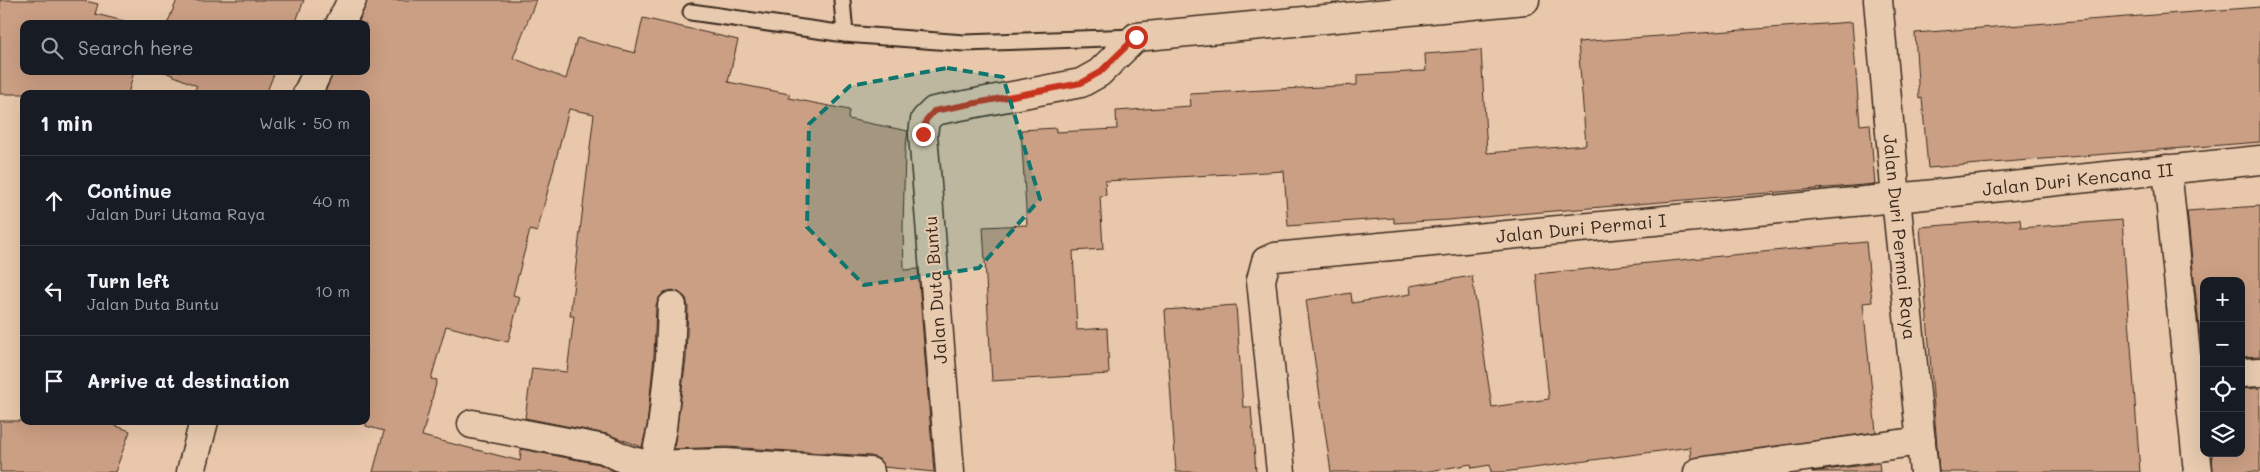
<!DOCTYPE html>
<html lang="en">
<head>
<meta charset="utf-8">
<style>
  body { margin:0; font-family:Mali,sans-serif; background:#20242c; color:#f1f3f6 }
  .controls { position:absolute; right:15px; bottom:15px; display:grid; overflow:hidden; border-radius:10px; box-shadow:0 5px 20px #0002 }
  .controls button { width:45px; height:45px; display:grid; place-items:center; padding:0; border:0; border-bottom:1px solid #363941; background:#171b24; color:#f1f3f6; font:25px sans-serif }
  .stop { position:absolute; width:15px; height:15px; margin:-11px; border:4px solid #c8321e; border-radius:50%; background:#fff }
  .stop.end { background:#c8321e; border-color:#fff; box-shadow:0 1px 5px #0008 }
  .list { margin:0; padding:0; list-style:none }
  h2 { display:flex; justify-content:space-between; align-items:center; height:65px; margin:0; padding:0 20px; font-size:21px }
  h2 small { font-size:16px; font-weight:400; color:#9ea1a6 }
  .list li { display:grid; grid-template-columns:32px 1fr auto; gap:15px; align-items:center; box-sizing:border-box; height:90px; padding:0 20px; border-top:1px solid #363941 }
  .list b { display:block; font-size:19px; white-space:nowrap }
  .list p { margin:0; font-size:16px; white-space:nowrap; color:#9ea1a6 }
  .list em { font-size:16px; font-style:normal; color:#9ea1a6 }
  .icon { flex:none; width:28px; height:28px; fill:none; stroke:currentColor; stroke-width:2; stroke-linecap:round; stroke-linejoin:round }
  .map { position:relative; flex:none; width:2260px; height:472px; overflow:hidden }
  .search { position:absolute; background:#171b24; box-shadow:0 5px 20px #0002; left:20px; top:20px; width:350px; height:55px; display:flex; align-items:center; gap:12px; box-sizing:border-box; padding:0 18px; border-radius:10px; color:#9ea1a6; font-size:19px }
  .panel { position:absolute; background:#171b24; box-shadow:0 5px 20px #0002; left:20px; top:90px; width:350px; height:335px; border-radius:10px }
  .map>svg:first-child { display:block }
</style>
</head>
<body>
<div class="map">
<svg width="2260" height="472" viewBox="0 0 2260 472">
  <rect width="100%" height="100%" fill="#e8c7aa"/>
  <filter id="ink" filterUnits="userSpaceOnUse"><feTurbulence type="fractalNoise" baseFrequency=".02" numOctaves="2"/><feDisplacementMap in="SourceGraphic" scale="10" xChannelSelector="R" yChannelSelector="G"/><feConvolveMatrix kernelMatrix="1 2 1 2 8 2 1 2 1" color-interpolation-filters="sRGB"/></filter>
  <g filter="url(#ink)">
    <g fill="#cb9f84" stroke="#3b2a1e">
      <path d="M0,0H81L98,4L95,14L137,24H24V71H134L128,94H0Z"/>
      <path d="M177,0H304L295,24H167Z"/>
      <path d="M367,0H536L513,58L566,79L577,38L635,53L643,18L738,40L728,82L789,94V98L849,110L848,119L908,131L905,151L903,228L904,270L918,269L934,472L884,467L879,459L871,456L727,447L674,449L686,359L688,307L686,298L680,293L673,290L664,292L659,298L656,305L654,356L647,426L642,447L607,434L525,418L532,368L567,372L574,316H570L594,114L569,109L537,232L530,230L513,295L520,297L508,342L446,326L431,379L437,380L422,436L520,461L521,449L599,464L616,472H373L384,431L366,426V94H324L333,71H366V24H358Z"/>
      <path d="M2260,7V142L1928,168L1922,98L1919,99L1915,33Z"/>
      <path d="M1852,22L1860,125L1870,124L1875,184L1447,220L1394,223V218L1288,226L1284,171L1105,181L1106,195L1100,196L1103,249L1073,251L1077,330L1107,328L1109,374L992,381L983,227L1027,225L1021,130L1056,128V132L1117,129L1116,111L1191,106L1190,94L1357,85V75L1426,71L1425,54L1481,50L1487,153L1586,145L1578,42Z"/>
      <path d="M163,71H275L266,94H192L197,86Z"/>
      <path d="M2260,206V356L2241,357V281H2204V375L2187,211Z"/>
      <path d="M2020,219L2021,228L2122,220L2140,472H1939L1920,227Z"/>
      <path d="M1866,242L1872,302L1863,303L1876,432L1691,459L1690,447L1503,472H1491L1490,465L1472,468L1471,464L1424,472H1331L1306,300L1351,293L1352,303L1411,294L1410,286L1472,276L1492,407L1549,399L1536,274Z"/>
      <path d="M1236,305L1243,407H1251L1256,472H1176L1165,310Z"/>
      <path d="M2260,388V472H2213L2212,453H2241V389Z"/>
      <path d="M0,421H103L130,431L115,472H0Z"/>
      <path d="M1879,463L1880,472H1811Z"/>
    </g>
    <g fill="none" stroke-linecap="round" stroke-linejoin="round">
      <g stroke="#3b2a1e" stroke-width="19">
        <g id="lane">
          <path d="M842,0L845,34"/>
          <path d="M691,12L845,34L964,43L1135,37"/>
        </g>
      </g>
      <g stroke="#3b2a1e" stroke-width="31">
        <g id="street">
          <path id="s1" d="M1878,0L1896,198L1924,472"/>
          <path d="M340,24L352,0"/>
          <path d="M307,94L318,71"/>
          <path d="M2167,169L2198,472"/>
          <path d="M2241,373L2260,372"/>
          <path d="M472,424L604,449L625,459L647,465L726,463L870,472"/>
          <path d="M654,466L662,428L670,357L672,306"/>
          <path d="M191,472L204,421"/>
          <path d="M950,472L923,134L925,120L934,111L1081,83L1099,73L1136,37L1525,0"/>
          <path id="s2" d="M1281,472L1261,280L1266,261L1275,257L1896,198L2260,160"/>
          <path d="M1698,472L1921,441"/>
        </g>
      </g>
      <use href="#lane" stroke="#e8cbaf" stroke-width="15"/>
      <use href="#street" stroke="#e8cbaf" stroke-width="28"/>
    </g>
  </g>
  <g fill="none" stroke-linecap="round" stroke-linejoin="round" filter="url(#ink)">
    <path stroke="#c8321e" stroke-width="6" d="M923,134L926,120L934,111L1081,83L1099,73L1136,37"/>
  </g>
  <path fill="#0f766e" fill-opacity="0.2" stroke="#0f766e" stroke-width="4" stroke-dasharray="10 6" stroke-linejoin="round" d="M947,68L1003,77L1040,199L979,268L864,285L807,227L809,124L850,86Z"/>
  <g text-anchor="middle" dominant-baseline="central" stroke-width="4" stroke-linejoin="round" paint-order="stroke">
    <g font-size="18" fill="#3b2a1e" stroke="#e8cbaf">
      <text stroke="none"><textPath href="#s2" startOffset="1029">Jalan Duri Kencana II</textPath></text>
      <text stroke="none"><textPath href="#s2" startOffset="530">Jalan Duri Permai I</textPath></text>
      <text stroke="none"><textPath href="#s1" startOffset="238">Jalan Duri Permai Raya</textPath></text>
      <text transform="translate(935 290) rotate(-94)">Jalan Duta Buntu</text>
    </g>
  </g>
</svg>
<div class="controls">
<button>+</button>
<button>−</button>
<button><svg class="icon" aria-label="locate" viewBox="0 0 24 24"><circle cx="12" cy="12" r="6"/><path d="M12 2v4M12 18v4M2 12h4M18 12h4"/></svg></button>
<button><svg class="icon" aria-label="layers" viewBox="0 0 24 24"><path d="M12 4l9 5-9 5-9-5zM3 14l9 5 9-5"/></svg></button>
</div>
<div class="stop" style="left:1136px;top:37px"></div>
<div class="stop end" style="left:923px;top:134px"></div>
<div class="search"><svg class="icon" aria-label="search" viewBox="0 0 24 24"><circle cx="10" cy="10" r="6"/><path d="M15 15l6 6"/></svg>Search here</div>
<section class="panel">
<h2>1 min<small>Walk · 50 m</small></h2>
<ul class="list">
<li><svg class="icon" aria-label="ahead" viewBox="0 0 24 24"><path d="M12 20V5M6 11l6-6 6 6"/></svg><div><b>Continue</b><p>Jalan Duri Utama Raya</p></div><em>40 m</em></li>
<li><svg class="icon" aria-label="left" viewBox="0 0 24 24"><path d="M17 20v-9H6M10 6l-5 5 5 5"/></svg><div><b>Turn left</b><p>Jalan Duta Buntu</p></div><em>10 m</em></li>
<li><svg class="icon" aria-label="arrive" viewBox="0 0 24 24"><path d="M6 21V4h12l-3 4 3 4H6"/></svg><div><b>Arrive at destination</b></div></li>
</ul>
</section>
</div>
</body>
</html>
